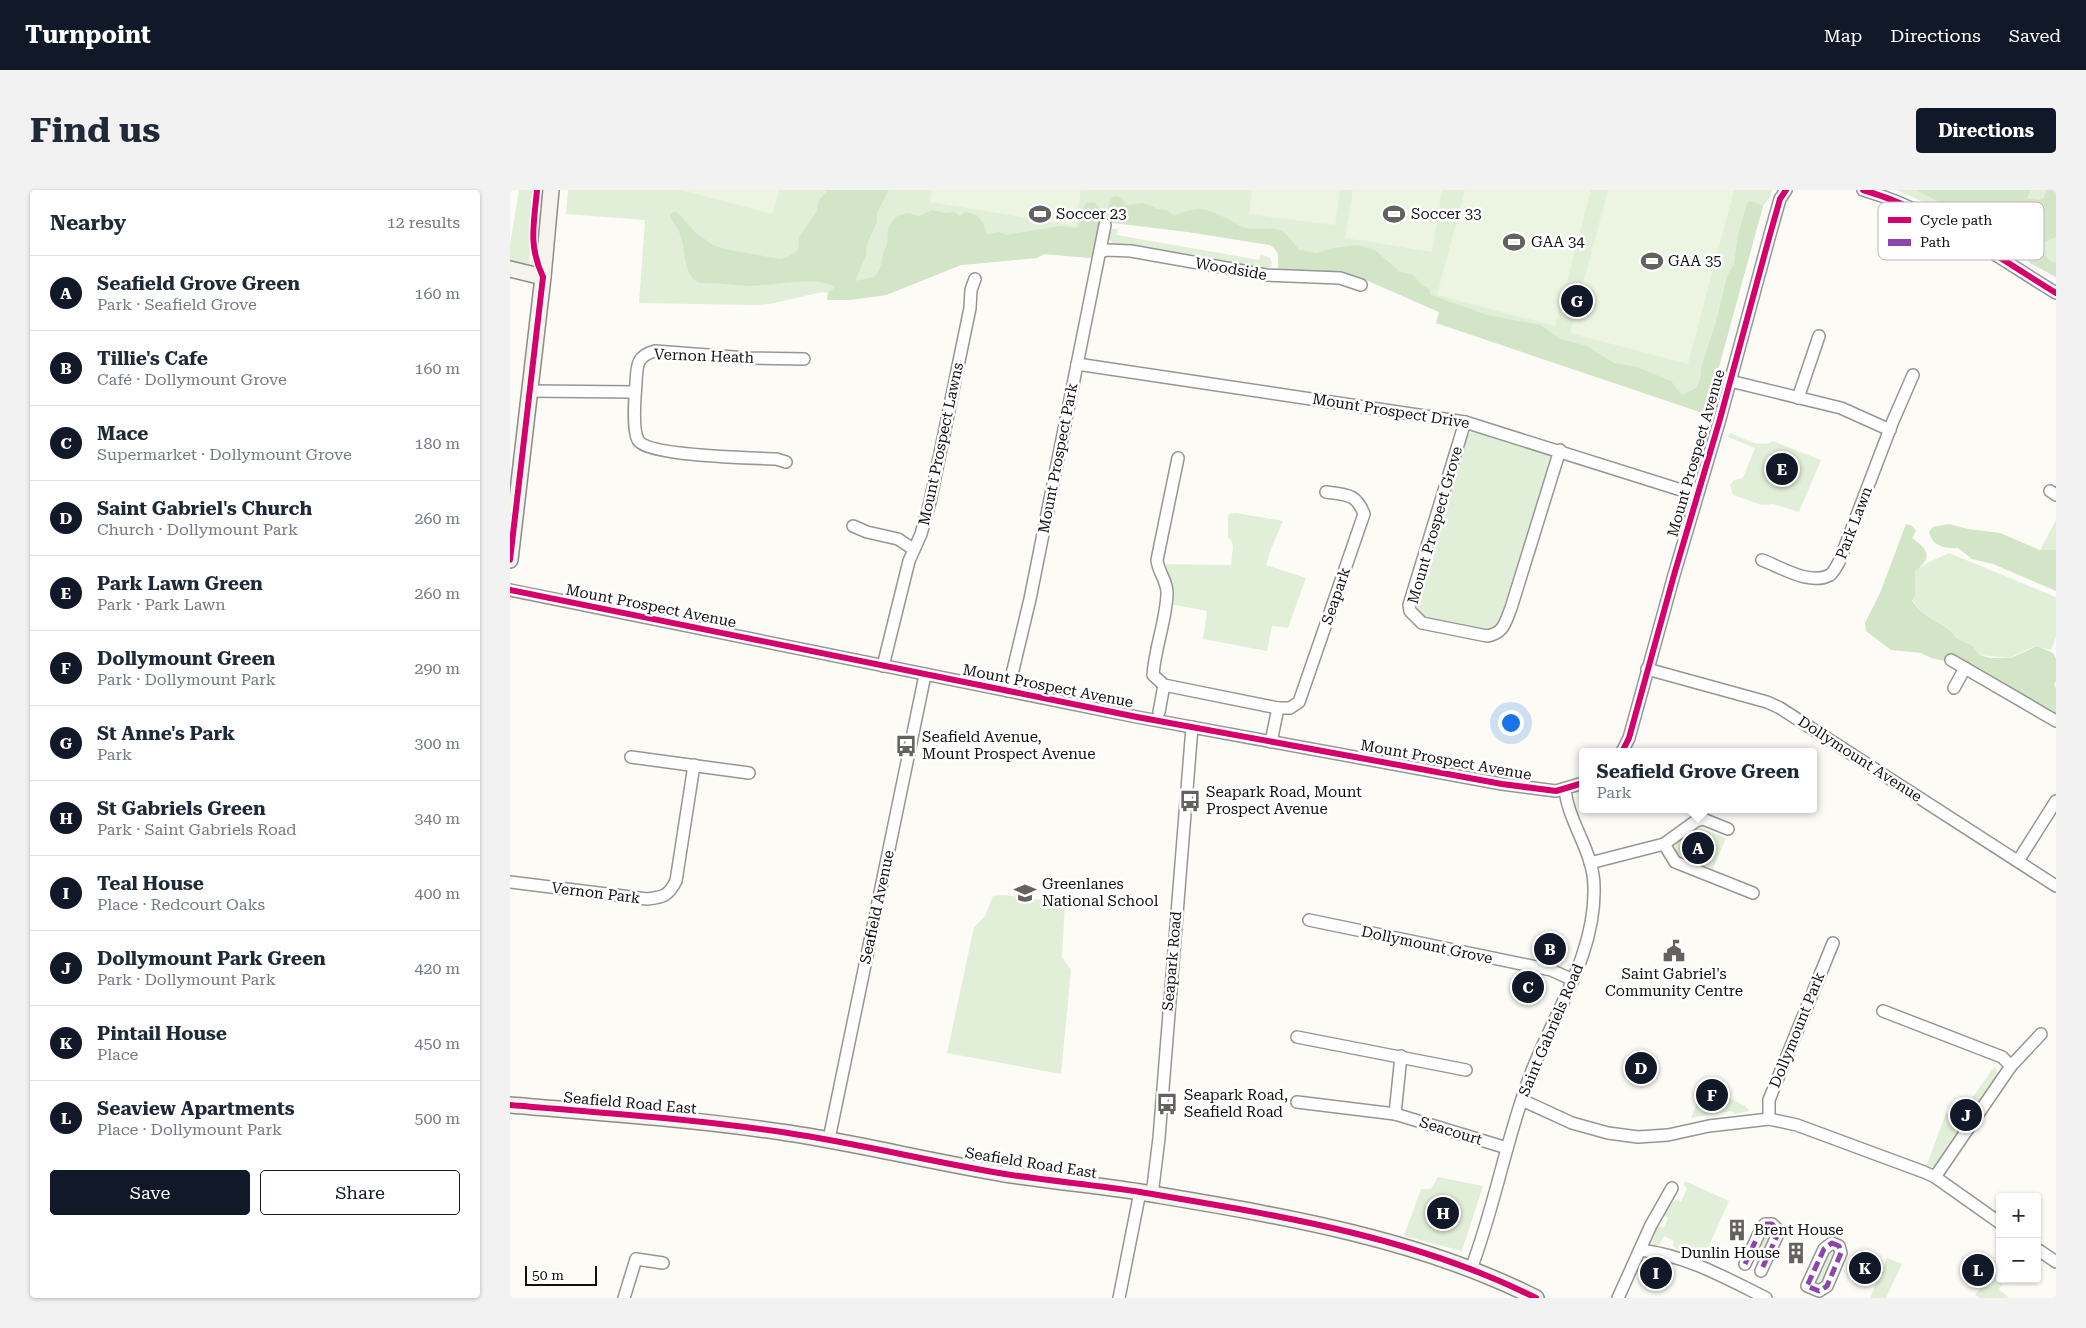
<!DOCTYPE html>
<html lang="en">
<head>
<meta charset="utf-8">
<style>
  body { margin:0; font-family:"Roboto Serif",serif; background:#f2f2f3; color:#1f2937 }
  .controls { position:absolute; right:15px; bottom:15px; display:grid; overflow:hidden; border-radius:5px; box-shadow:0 1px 4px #0004 }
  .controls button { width:45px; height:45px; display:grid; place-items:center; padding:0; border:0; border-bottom:1px solid #e0e1e3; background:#fff; color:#1f2937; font:25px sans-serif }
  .scale { position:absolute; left:15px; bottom:12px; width:72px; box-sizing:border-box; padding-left:5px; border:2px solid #101010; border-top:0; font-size:14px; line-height:18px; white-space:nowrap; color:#101010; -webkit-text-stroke:4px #fff; paint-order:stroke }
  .you { position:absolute; left:1000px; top:532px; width:18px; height:18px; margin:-12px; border:4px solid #fff; border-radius:50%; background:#1a73e8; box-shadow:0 0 0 8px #1a73e833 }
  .badge { display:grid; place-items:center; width:32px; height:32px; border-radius:50%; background:#111827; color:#fff; font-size:16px; font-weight:700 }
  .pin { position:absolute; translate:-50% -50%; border:2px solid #fff; box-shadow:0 1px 5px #0006 }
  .popup { position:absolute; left:1069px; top:558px; width:238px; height:65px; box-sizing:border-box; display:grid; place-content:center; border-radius:5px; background:#fff; filter:drop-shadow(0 1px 4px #0005); font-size:16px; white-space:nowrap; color:#747a83 }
  .popup b { font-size:19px; color:#1f2937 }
  .popup::after { content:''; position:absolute; left:50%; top:100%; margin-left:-10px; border:10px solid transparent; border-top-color:#fff }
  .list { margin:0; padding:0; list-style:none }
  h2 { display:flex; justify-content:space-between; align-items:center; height:65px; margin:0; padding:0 20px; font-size:21px }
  h2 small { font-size:16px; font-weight:400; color:#747a83 }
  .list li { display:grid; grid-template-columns:32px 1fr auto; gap:15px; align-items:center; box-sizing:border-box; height:75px; padding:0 20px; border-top:1px solid #e0e1e3 }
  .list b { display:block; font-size:19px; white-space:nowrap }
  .list p { margin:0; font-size:16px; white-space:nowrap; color:#747a83 }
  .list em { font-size:16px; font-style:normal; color:#747a83 }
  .actions { display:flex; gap:10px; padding:15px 20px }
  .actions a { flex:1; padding:11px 0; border:1px solid #111827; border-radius:5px; text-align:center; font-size:18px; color:#111827 }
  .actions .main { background:#111827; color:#fff }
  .map { position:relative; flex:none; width:1546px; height:1108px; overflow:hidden; border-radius:5px }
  header { display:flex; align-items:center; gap:30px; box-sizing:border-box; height:70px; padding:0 25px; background:#111827; color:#fff }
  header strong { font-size:24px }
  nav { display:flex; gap:28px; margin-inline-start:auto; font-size:18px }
  .intro { display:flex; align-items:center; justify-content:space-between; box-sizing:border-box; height:120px; padding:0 30px }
  h1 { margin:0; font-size:35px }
  .button { padding:12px 22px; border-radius:5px; background:#111827; color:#fff; font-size:18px; font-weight:700 }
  main { display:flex; gap:30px; padding:0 30px }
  aside { flex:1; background:#fff; border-radius:5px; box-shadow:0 1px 4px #0004 }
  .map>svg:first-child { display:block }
</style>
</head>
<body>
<header>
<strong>Turnpoint</strong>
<nav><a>Map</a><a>Directions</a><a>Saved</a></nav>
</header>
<div class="intro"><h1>Find us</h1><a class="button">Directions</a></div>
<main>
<aside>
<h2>Nearby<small>12 results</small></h2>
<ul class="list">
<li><span class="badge">A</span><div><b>Seafield Grove Green</b><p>Park · Seafield Grove</p></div><em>160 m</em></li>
<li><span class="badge">B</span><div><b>Tillie's Cafe</b><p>Café · Dollymount Grove</p></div><em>160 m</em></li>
<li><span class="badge">C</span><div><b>Mace</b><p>Supermarket · Dollymount Grove</p></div><em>180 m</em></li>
<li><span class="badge">D</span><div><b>Saint Gabriel's Church</b><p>Church · Dollymount Park</p></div><em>260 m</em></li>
<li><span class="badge">E</span><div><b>Park Lawn Green</b><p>Park · Park Lawn</p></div><em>260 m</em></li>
<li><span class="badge">F</span><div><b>Dollymount Green</b><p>Park · Dollymount Park</p></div><em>290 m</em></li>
<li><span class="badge">G</span><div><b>St Anne's Park</b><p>Park</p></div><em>300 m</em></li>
<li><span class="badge">H</span><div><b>St Gabriels Green</b><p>Park · Saint Gabriels Road</p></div><em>340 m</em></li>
<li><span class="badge">I</span><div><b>Teal House</b><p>Place · Redcourt Oaks</p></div><em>400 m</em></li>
<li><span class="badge">J</span><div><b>Dollymount Park Green</b><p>Park · Dollymount Park</p></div><em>420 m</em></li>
<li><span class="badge">K</span><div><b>Pintail House</b><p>Place</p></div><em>450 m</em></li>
<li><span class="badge">L</span><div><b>Seaview Apartments</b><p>Place · Dollymount Park</p></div><em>500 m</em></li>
</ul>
<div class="actions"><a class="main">Save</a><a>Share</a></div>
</aside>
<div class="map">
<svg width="1546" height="1108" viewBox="0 0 1546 1108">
  <rect width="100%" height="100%" fill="#fcfbf6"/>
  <g fill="#e2efd8">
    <path d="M9,0H26L19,75L0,70V55Z"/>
    <path d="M28,0H32L28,69L24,75H21Z"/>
    <path d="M58,0H1262L1260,7L1253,16L1196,224L926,133L929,122L847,86L830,82L768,79C769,68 770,62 760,55L678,42L593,32L586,47L585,64L581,68L534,64L527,68L451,75L376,105L340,110H317L318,103L312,102L260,114L244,115L129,113L135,30L56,24Z"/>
    <path d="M1387,0H1546V87L1520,73L1513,59L1457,24H1439Z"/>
    <path d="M602,39H608L607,45L749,70L751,64L760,68L762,74L758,79L753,80L602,53L598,48Z"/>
    <path d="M962,241H970L1039,263L1042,269L988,437L982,442L908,428L904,415L956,247Z"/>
    <path d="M1220,243C1233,248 1250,259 1263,251L1311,270L1289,322L1263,314L1252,315L1223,305L1220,295L1224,290L1233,288L1245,258L1218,247Z"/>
    <path d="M726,323L773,331L761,359L756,375L796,388L778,438L762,436L757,461L693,449L697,421L660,414L653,374L721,375L723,356L721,350L718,348V327L719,324Z"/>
    <path d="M1546,330V360H1530Z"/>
    <path d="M1439,363L1546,407V447L1541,460L1525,456L1499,468L1469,465L1463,456L1446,448C1439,434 1424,432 1413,423C1409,420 1406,414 1402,410L1405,382L1415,374Z"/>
    <path d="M1191,638L1216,648L1203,679L1168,664L1165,659V655L1182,641Z"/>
    <path d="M494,705L555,713L552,767L561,780L551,884L437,863L464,737L475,726L483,706Z"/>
    <path d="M1485,876L1488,884L1487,891L1426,975L1423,977H1416L1436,923L1448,927Z"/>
    <path d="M1194,894L1235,916L1240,921L1225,924L1221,921L1181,928Z"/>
    <path d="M928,987L973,996L952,1061L894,1046L911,999H921Z"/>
    <path d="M1175,991L1219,1011L1195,1064L1176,1056L1174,1060H1167L1163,1055L1164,1051L1154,1046L1150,1054L1144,1056L1142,1053L1148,1035L1154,1038L1158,1028L1152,1024L1160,1012L1167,1010L1171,1012L1177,998L1173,995Z"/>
    <path d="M1254,1038L1265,1041L1251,1069L1244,1066Z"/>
    <path d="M1320,1056L1328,1061L1314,1095L1301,1094Z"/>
    <path d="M1377,1068L1392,1074L1376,1108H1360Z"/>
    <path d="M1490,1076V1089H1495L1489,1099L1499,1108H1470L1465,1105Z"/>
  </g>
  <g fill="#d2e6c7">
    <path d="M318,0H379L367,23V32L357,54L356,65L345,91L364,87L369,80L372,72L373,63L377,55L378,39L383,30L389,25L399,23L409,26L422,20L436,23L444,22L450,26L455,22C467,23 476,32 476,44L490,42L496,45L551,36L565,38L569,36L570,24L576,13L584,12L593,21C593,33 589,38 586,49C584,56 586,62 581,68L534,64L527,68L451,75L376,105L340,110H317L318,103L325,97C307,85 262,96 240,96C222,96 206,92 189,93C171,84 177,58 169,42C166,36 162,32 160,25L164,21L169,24L186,43L203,55L214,59L271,69L278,67L288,60L289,47L307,21L309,10Z"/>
    <path d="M1406,0H1521L1517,8L1527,10L1533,9L1537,0H1546V47L1531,53C1532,62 1535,66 1542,72H1546V87L1520,73L1513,59L1503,53L1499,47L1497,37L1475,35L1470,32L1469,27L1471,20L1460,17H1442L1431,13Z"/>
    <path d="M605,6L611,7L616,15L634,13L648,19L657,20L664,26C692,14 696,19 722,31C726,33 731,37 736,38C766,42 767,29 789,60L806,63L822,58L849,55L865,60L889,81L903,85L911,94L919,99L921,105L977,125L1031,135L1050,149L1077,156L1104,173L1127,177L1161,191L1172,205L1186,198L1191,187V178L1206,132L1217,86L1224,74L1228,45L1237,13L1241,11L1253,16L1196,224L926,133L929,122L847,86L830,82H769C766,69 773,64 760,55L678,42L598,32V17L602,7Z"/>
    <path d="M1396,334L1402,336L1406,341L1402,348C1420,361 1422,367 1405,382V405L1402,411C1406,415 1409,420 1413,423C1424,432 1439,435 1446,448L1463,456L1469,465L1481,468H1501L1527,456L1543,463L1546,469V491L1544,494L1546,498V525L1448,474L1421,468L1411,463L1381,460L1356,441L1355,433L1370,403Z"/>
    <path d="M1439,334L1458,339L1490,343L1530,360H1546V401L1483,374L1462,369L1448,358C1435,359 1422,356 1419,342L1423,337Z"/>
  </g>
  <g fill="#ecf4e2">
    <path d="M171,0H269L263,24Z"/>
    <path d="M422,0H571L565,36L420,12Z"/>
    <path d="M742,0H830L825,35L739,24Z"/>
    <path d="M843,0H932L922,62L835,48Z"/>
    <path d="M955,0H1081L1045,136L927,105Z"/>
    <path d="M1098,0H1224L1178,174L1060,143Z"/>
  </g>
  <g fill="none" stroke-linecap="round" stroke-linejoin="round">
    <g stroke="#969694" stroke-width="14">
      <g id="street">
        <path d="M1353,0C1423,20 1484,65 1546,103"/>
        <path d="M590,62L597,60L621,61L756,85L830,88L851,95"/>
        <path d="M567,174L955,232L1187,305"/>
        <path d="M1220,191L1331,218L1380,240"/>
        <path d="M20,201L125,202"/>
        <path d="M1288,208L1309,146"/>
        <path d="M955,232L899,415L900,421L912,433L977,446C994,443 995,433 1001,418L1050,260"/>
        <path d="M668,268L647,370C648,382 658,392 657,404C656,431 645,457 643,485L654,495L768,518H780L789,512L854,324C846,303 836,305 816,302"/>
        <path d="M276,272L266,269C243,268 137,266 128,250C122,239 125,206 126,193C127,176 126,166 145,161L237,168L294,169"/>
        <path d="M1540,301L1546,305"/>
        <path d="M343,336L357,342L388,349L403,359"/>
        <path d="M1252,370C1271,377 1300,396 1320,385C1324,382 1326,377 1329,372L1383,231L1403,185"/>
        <path d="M0,400L627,527L992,594L1046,601L1073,593"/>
        <path d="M1441,470L1546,531"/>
        <path d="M373,476L399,371L411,344L420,312L460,118L461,100L465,89"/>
        <path d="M1137,479L1257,512L1270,518L1546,696"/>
        <path d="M1444,498L1455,478"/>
        <path d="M498,501L520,409L595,35"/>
        <path d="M649,522L654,495"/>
        <path d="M761,552L768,518"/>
        <path d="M1112,562L1119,548L1164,385L1210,229L1259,48L1270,9L1276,0"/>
        <path d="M121,567L239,583"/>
        <path d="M1154,654L1165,672L1243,703"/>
        <path d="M1508,671L1546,611"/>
        <path d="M1080,673L1154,654L1186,631L1193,629L1218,639"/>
        <path d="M0,692L137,709C154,707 158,706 166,691L184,575"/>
        <path d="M799,730L1041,780L1063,790"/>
        <path d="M1373,821L1492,867L1501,876"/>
        <path d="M787,847L956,880"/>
        <path d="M1012,910L1062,933L1098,943L1128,947L1158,945L1199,936L1259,929L1287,935L1414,982L1425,987L1490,1033"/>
        <path d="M787,912L885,924L997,958"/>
        <path d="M885,924L891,866"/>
        <path d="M1259,929V910L1323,753"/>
        <path d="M319,949L415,485"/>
        <path d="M1425,987L1501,876L1531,844"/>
        <path d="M642,1005L649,948L682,537"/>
        <path d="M1322,1053L1329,1056L1331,1063L1317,1096L1309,1101L1297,1096L1314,1059Z"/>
        <path d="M1527,1059L1546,1072"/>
        <path d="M1130,1060C1175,1065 1216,1088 1256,1108"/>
        <path d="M1235,1074L1251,1039L1255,1034H1262L1267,1039V1046L1251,1081"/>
        <path d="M961,1079C985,1016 996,949 1020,886C1043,824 1086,765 1084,697C1084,662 1059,634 1055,600"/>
        <path d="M114,1108L126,1069L153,1073"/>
        <path d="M609,1108L630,1002"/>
        <path d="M1108,1108L1141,1035L1162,998"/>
      </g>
    </g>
    <g stroke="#8d8c8a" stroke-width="18">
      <g id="secondary">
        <path d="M0,79L33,87"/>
        <path d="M0,370L33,87L41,0"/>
        <path d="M0,915C93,923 185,929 278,943C351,954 422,972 495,984C540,991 585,995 630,1002C765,1025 903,1046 1026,1108"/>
      </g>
    </g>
    <use href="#street" stroke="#fffefe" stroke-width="11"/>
    <use href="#secondary" stroke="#f4f4ec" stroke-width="15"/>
    <g stroke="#8e44ad" stroke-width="5" stroke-dasharray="10 5" stroke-linecap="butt">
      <path d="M1322,1053L1329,1056L1331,1063L1317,1096L1309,1101L1297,1096L1314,1059Z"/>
      <path d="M1235,1074L1251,1039L1255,1034H1262L1267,1039V1046L1251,1081"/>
    </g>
    <g stroke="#fff" stroke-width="9">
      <g id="cycleway">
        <path d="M27,0C24,34 18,55 33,87"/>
        <path d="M1353,0C1423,20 1484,65 1546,103"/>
        <path d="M0,370L33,87"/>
        <path d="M0,400L627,527L992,594L1046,601L1073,593"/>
        <path d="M1112,562L1119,548L1164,385L1210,229L1259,48L1270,9L1276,0"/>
        <path d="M0,915C93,923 185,929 278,943C351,954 422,972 495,984C540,991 585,995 630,1002C765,1025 903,1046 1026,1108"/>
      </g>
    </g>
    <use href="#cycleway" stroke="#d6006c" stroke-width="6"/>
  </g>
  <defs>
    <g id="stadium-bare" transform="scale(1.725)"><path d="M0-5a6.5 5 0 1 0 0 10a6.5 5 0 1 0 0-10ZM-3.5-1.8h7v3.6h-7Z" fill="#636260" stroke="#fff" stroke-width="2.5" paint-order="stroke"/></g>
    <g id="bus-bare" transform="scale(1.725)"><path d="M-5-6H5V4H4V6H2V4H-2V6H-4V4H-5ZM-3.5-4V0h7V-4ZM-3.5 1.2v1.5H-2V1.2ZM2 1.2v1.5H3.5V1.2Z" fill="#636260" stroke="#fff" stroke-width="2.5" paint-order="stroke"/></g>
    <g id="school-bare" transform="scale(1.725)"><path d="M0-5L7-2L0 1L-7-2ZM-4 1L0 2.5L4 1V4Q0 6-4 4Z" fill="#636260" stroke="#fff" stroke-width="2.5" paint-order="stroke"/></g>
    <g id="civic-bare" transform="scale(1.725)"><path d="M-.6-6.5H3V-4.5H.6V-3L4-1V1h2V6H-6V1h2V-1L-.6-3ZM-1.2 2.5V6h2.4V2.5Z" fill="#636260" stroke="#fff" stroke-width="2.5" paint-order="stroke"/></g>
    <g id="building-bare" transform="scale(1.725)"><path d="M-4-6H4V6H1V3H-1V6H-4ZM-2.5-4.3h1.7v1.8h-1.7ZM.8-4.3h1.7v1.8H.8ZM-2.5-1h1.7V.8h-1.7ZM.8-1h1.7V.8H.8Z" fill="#636260" stroke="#fff" stroke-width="2.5" paint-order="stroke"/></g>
  </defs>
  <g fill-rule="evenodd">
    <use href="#stadium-bare" x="530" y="24"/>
    <use href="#stadium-bare" x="884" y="24"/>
    <use href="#stadium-bare" x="1004" y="52"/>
    <use href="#stadium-bare" x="1142" y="71"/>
    <use href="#bus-bare" x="396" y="556"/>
    <use href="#bus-bare" x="680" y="611"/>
    <use href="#school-bare" x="515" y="703"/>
    <use href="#civic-bare" x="1164" y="761"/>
    <use href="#bus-bare" x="657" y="914"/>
    <use href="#building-bare" x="1227" y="1040"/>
    <use href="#building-bare" x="1286" y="1063"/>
  </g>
  <g text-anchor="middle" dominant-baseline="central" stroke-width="5" stroke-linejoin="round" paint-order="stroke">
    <g font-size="15" fill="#101010" stroke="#fff" text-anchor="start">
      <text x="546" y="24">Soccer 23</text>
      <text x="901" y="24">Soccer 33</text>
      <text x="1021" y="52">GAA 34</text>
      <text x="1158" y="71">GAA 35</text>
      <text x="412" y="547">Seafield Avenue,<tspan x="412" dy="17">Mount Prospect Avenue</tspan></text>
      <text x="696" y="602">Seapark Road, Mount<tspan x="696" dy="17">Prospect Avenue</tspan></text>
      <text x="532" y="694">Greenlanes<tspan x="532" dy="17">National School</tspan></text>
      <text x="1164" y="784" text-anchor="middle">Saint Gabriel's<tspan x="1164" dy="17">Community Centre</tspan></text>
      <text x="674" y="905">Seapark Road,<tspan x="674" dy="17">Seafield Road</tspan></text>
      <text x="1244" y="1040">Brent House</text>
      <text x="1270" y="1063" text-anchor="end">Dunlin House</text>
    </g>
    <g font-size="15" fill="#101010" stroke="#fff">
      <text transform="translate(721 79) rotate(10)">Woodside</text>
      <text transform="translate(194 166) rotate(2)">Vernon Heath</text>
      <text transform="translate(881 221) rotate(9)">Mount Prospect Drive</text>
      <text transform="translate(431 254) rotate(-78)">Mount Prospect Lawns</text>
      <text transform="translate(1186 263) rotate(-74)">Mount Prospect Avenue</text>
      <text transform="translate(548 268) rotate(-79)">Mount Prospect Park</text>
      <text transform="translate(1344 333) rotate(-69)">Park Lawn</text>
      <text transform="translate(925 335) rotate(-74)">Mount Prospect Grove</text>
      <text transform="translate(826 406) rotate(-71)">Seapark</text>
      <text transform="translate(141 416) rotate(11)">Mount Prospect Avenue</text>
      <text transform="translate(538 496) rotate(11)">Mount Prospect Avenue</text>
      <text transform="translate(1350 569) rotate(33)">Dollymount Avenue</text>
      <text transform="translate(936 570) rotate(10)">Mount Prospect Avenue</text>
      <text transform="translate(86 703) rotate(7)">Vernon Park</text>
      <text transform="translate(367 717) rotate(-78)">Seafield Avenue</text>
      <text transform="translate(917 755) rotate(12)">Dollymount Grove</text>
      <text transform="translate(662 771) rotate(-85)">Seapark Road</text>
      <text transform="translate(1041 840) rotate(-67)">Saint Gabriels Road</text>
      <text transform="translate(1287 840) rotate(-68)">Dollymount Park</text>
      <text transform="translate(120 913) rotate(5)">Seafield Road East</text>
      <text transform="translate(941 941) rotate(17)">Seacourt</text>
      <text transform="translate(521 973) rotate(9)">Seafield Road East</text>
    </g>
  </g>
  <rect x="1368" y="12" width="166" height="58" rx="8" fill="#fff" stroke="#b7b7b7" stroke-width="1"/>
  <rect x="1378" y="27" width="23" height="6" fill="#d6006c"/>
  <rect x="1378" y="49" width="23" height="7" fill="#8e44ad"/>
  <g font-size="14" fill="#101010">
    <text x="1410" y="35">Cycle path</text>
    <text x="1410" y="57">Path</text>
  </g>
</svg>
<div class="controls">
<button>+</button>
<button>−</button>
</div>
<div class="scale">50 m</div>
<div class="you"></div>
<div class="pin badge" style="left:1188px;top:658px">A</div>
<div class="popup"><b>Seafield Grove Green</b>Park</div>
<div class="pin badge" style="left:1040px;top:759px">B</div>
<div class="pin badge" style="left:1018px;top:797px">C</div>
<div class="pin badge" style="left:1131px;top:878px">D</div>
<div class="pin badge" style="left:1272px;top:279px">E</div>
<div class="pin badge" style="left:1202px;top:905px">F</div>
<div class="pin badge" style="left:1067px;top:111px">G</div>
<div class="pin badge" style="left:933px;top:1023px">H</div>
<div class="pin badge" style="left:1146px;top:1083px">I</div>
<div class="pin badge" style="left:1456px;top:925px">J</div>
<div class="pin badge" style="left:1355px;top:1078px">K</div>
<div class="pin badge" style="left:1468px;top:1080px">L</div>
</div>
</main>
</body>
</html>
